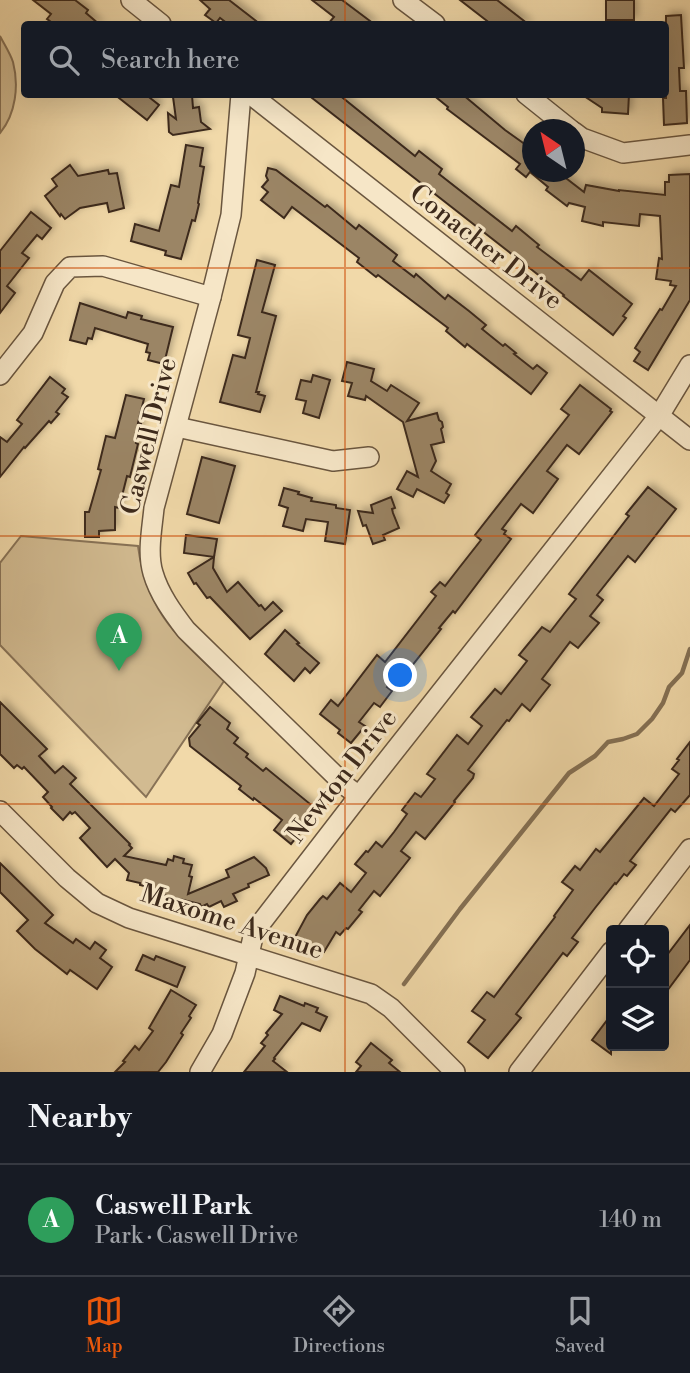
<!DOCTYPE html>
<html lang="en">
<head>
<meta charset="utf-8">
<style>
  body { margin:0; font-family:"Libre Bodoni",serif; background:#20242c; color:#f1f3f6 }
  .controls { position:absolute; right:21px; bottom:21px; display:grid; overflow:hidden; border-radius:7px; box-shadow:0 7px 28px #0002 }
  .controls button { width:63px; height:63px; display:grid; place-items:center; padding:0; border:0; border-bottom:2px solid #363941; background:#171b24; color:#f1f3f6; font:35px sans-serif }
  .compass { position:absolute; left:522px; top:119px; width:63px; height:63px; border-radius:50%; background:#171b24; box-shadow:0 7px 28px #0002; rotate:325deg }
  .you { position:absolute; left:401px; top:676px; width:24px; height:24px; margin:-18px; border:5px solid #fff; border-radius:50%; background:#1a73e8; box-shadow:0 0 0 10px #1a73e833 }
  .badge { display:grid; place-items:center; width:46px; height:46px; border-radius:50%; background:#ea580c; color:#fff; font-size:23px; font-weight:700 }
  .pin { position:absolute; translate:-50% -58px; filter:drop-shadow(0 2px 4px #0008) }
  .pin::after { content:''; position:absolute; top:37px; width:24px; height:21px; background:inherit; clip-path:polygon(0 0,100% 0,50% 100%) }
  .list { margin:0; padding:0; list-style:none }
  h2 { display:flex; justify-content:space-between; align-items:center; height:91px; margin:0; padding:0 28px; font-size:30px }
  h2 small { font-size:23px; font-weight:400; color:#9ea1a6 }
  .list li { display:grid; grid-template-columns:46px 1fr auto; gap:21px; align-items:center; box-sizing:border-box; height:112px; padding:0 28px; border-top:2px solid #363941 }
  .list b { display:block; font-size:26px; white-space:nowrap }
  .list p { margin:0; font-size:23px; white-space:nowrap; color:#9ea1a6 }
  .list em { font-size:23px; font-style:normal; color:#9ea1a6 }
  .icon { flex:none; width:38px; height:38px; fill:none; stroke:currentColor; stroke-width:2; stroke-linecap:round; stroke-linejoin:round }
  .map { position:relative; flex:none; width:690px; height:1072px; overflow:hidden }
  .search { position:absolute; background:#171b24; box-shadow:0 7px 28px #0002; left:21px; right:21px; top:21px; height:77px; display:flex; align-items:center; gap:18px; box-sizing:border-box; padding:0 24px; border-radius:7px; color:#9ea1a6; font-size:26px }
  .sheet { height:203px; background:#171b24 }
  nav { display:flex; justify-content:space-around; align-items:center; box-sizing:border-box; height:98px; border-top:2px solid #363941; background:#171b24; font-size:19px; color:#9ea1a6 }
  nav a { display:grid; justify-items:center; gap:4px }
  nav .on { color:#ea580c }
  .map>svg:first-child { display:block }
</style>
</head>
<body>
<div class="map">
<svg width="690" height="1072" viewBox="0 0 690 1072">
  <defs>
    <filter id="shadow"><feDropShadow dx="3.5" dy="-3.5" stdDeviation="3.5" flood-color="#0004"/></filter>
  </defs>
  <rect width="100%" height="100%" fill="#f1d9a9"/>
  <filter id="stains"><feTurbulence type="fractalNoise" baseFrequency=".00286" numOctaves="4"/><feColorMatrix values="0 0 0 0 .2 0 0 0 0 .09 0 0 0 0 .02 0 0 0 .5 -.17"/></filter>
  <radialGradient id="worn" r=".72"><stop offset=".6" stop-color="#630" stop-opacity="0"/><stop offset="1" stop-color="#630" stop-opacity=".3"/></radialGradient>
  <g fill="#d2bb91" stroke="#887256" stroke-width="2">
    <path d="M0,36C4,44 10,53 13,62C19,85 16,114 0,133Z"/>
    <path d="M21,536L138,546C147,613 178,637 224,681L146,797L0,645V563Z"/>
  </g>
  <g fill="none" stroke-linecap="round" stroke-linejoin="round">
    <path stroke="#847054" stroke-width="4.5" d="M404,984L460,909L569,773L595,756L608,742L623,739L637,734L652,719L663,703L669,687L682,673L690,649"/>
  </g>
  <g fill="#9b8565" stroke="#3d2a1c" stroke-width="2" filter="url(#shadow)">
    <path d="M33,0H75L88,10L86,13L99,24H54L47,19L51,14Z"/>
    <path d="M200,0H229L260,24H228L220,18L216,23L205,15L210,9Z"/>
    <path d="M312,0H342L374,24H328L334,17Z"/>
    <path d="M460,0H497L528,24H491Z"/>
    <rect x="606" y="0" width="28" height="20"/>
    <path d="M681,15L684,68H679L680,91H686L687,123L664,125L663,98H666V16Z"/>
    <path d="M114,94H145L159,105L147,120Z"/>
    <path d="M307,94H338L415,156L419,151L442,169L439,174L512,231L516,226L539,245L537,247L581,280L589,270L632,304L623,316L626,318L613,335L563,296L564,295Z"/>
    <path d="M432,94H462L505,130L533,150V168L530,172H558L584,192L586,185L619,191V190L665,195V182H669V175L690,174V300L648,370L634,361L640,352L635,348L660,309L662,310L676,286L670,285L671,281L656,279L659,258L662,259L660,216L640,214L639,226L603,222V226L582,221L585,207L569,203L567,206L546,190L548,187L530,172L526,177L516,169L520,164L447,109L448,107Z"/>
    <path d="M581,94H629L628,114L602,112V108Z"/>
    <path d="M192,95L193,108L199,107L201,122L210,129L173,135L169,132L168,113L176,119L173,97Z"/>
    <path d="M186,145L203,148L200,166L204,167L198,203L199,204L195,221L192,220L181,259L165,255L166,251L131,241L135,224L159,231L171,185L179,187Z"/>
    <path d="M70,165L78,176L108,170L109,174L117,173L124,208L109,212L107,203L80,208L65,219L61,214L60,216L45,196L57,186L52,179Z"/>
    <path d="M268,168L276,170L325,207L327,205L356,229L359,225L397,255L393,261L414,277L416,274L445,299L448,295L469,311L486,325L482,329L503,346L505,344L516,353L514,354L533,369L537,365L547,373L531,394L467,344L465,347L446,331L448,328L378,275L376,277L357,262L359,258L292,207L284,218L261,200L268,192L262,187L268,180L266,176Z"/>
    <path d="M31,212L51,228L42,239L37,235L22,253L29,258L7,286L15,293L0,313V251Z"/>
    <path d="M257,260L275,265L262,312L276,316L256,392H259L258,394L265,396L260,412L220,402L233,355L245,358L250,338L238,335Z"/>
    <path d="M80,303L126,318L128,312L142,316L141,319L173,327L164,364L148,360L150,353L146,352L148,344L95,328L92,339L88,338L86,344L70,340Z"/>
    <path d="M347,362L374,369L371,381L387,391L391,385L419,403L407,421L437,413L439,420L442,422L443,427L441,429L444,442L431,445L436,461L431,471L451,484L446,493L449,495L444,503L417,489L413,497L397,489L407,471L418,477L403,422L366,396L365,400L348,396L352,383L342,381Z"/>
    <path d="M313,375L330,380L319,418L303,413L306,401L296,399L301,380L311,382Z"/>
    <path d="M50,377L65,389L62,393L68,397L56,412L59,414L51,423L49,421L25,448L24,447L0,477V437L7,442L22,424L17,420Z"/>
    <path d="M580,385L611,409L610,411L612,412L579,454L567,445L547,471L558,479L533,513L521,504L502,529L506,531L504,534L511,539L455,613L453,611L439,628L441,629L407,672L402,668L387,687L392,691L380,707L374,703L359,722L365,726L351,743L338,733L340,730L320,714L331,700L338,706L377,655L385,662L436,596L431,592L440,582L445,586L459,568L481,540L475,535L569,415L561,409Z"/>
    <path d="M126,395L144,399L138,423L141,424L136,443L138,444L130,477L127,476L119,508L115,507V530L99,531V537H85V512H89L101,470L98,469L106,436L115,438Z"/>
    <path d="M202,457L235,466L219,523L187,514Z"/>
    <path d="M648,487L676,509L635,562L628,556L597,595L603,600L590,616L599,623L578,648L570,642L542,679L550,685L539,699L530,711L522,704L509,721L507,720L468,770L474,774L473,778L454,801L455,802L425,839L416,832L401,851L410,858L380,896L374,891L359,910L362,912L348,929L346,928L340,935L336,932L324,952L308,944L307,947L304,945L303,946L293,941L307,915L320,899L323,896L327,899L340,883L351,892L366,873L355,864L366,851L368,852L376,842L382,847L394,832L407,814L402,810L415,793L421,797L435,779L427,774L457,735L468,744L482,726L471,717L495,689L501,694L527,661L519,655L542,627L550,632L564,614L576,599L569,594L629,516L626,514Z"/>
    <path d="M284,488L299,492L298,494L312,498L311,501L336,505V508L350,510L345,544L325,541L328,522L306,519L303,531L283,526L288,508L279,505Z"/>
    <path d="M391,497L395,508L392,509L393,513L399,528L383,535L385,540L373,544L366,525L363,526L358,511L373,513L371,505Z"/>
    <path d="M186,535L217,539L214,557L184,553Z"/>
    <path d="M214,557L213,568L227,592L238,582L259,606L261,605L265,610L273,602L282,611L250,639L210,597L207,598L196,583L194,584L188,573Z"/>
    <path d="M285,630L299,643L297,644L319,663L310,673L305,668L294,681L265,654Z"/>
    <path d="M0,702L47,749L39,756L55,773L63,766L76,778L70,784L130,844L129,845L132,848L124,856L166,865L168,859L173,861L174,856L184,859L183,863L192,865L189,876L192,877L188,894L229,877L226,870L254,857L266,868L269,875L248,884L249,887L233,894L237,901L224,907L221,901L209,907L207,904L201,907L200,904L159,894L160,890L140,885V883L127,880L129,873L115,859L107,867L80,838L90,828L75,812L72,814L70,812L63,820L51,808L52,807L43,797L48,792L24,767L22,769L17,765L14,768L0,754Z"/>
    <path d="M210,707L230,723L227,729L238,738L234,743L248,754L246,757L263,771L266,768L315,808L300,825L304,828L291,844L274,830L282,820L254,798L253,800L239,789L241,786L190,746L189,738L200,725L197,723Z"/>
    <path d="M690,742V795L675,812L671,809L630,861L636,865L627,876L624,874L616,884L615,883L595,908L572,938L578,942L567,956L563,953L536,988L516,1014L521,1018L488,1058L468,1042L485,1020L472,1011L487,992L494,997L555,917L554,916L573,890L562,882L575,866L580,870L596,849L600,852L644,798L654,806L679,774L672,769L679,760L677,759Z"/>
    <path d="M0,863L53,915L45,923L73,943L76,939L90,949L95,942L106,950L100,958L112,967L97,989L70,970L67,974L35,949L17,931L28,920L0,892Z"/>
    <path d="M690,925V960L664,995V959Z"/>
    <path d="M143,955L154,960L156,956L185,967L177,987L136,970Z"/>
    <path d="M171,990L196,1005L189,1016L191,1018L181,1033L183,1035L166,1062L158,1072H115L125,1062L123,1061L135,1046L139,1050L153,1031L149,1028Z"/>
    <path d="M280,996L304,1006L305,1003L318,1008L316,1012L327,1017L320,1031L302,1023L274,1058L275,1059L273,1061L287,1072H244L265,1046L261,1043L268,1035L266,1033L282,1014L274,1010Z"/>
    <path d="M611,1015V1054L592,1040Z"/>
    <path d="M371,1043L392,1060L389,1063L400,1072H356L361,1066L356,1062Z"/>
  </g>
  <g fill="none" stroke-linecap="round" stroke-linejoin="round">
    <g stroke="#6a563f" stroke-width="22">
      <g id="minor">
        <path d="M131,0L161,24"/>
        <path d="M403,0L435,24"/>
        <path d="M241,94L231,215L211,297L154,508C152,529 147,553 153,573C159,594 173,613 186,630L347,787L359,796"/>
        <path d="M250,94L690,440"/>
        <path d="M526,94L571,130"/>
        <path d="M574,132L582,138L623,153L690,145"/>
        <path d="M0,375L33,333L55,283L70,267L103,266L211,297"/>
        <path d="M177,427L333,461L369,457"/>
        <path d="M0,811L67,878L97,903L129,918L371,994L391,1008L455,1072"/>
        <path d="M628,930L690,849"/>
        <path d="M200,1072L222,1034L245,973L254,932L359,796L659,416L690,365"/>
        <path d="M519,1072L611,952"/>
      </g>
    </g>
    <use href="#minor" stroke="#f6e6c7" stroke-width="19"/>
  </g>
  <path fill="none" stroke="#ce520e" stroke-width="2" stroke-opacity="0.55" d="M345,0V24M345,94V1072M0,268H690M0,536H690M0,804H690"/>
  <g text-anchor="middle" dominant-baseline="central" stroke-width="6" stroke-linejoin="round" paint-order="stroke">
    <g font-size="26" fill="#3d2a1c" stroke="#f6e6c7">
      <text transform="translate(486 247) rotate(38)">Conacher Drive</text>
      <text transform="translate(149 436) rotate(-76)">Caswell Drive</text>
      <text transform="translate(342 776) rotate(-52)">Newton Drive</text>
      <text transform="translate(232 922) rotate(18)">Maxome Avenue</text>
    </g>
  </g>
  <rect width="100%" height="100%" filter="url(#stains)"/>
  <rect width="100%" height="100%" fill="url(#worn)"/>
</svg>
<div class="controls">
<button><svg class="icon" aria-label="locate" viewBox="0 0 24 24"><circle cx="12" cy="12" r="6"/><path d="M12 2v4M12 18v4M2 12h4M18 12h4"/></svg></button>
<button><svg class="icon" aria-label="layers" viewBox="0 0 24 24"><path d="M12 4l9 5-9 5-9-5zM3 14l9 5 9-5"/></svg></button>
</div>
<svg class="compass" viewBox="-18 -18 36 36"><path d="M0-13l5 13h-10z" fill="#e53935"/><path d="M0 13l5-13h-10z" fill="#9ea1a6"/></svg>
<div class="you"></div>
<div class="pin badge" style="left:119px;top:671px;background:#2e9e5b">A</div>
<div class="search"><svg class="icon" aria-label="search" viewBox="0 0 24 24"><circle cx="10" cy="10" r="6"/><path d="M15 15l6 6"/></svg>Search here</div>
</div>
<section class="sheet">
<h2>Nearby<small></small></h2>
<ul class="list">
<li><span class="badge" style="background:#2e9e5b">A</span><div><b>Caswell Park</b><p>Park · Caswell Drive</p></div><em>140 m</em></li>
</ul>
</section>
<nav>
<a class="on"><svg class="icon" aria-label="map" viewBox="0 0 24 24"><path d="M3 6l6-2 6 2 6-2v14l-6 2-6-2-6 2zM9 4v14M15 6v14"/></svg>Map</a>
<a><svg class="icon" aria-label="directions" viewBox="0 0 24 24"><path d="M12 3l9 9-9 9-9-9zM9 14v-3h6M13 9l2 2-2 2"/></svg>Directions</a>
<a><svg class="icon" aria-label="saved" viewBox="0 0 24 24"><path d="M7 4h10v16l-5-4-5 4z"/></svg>Saved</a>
</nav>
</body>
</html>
